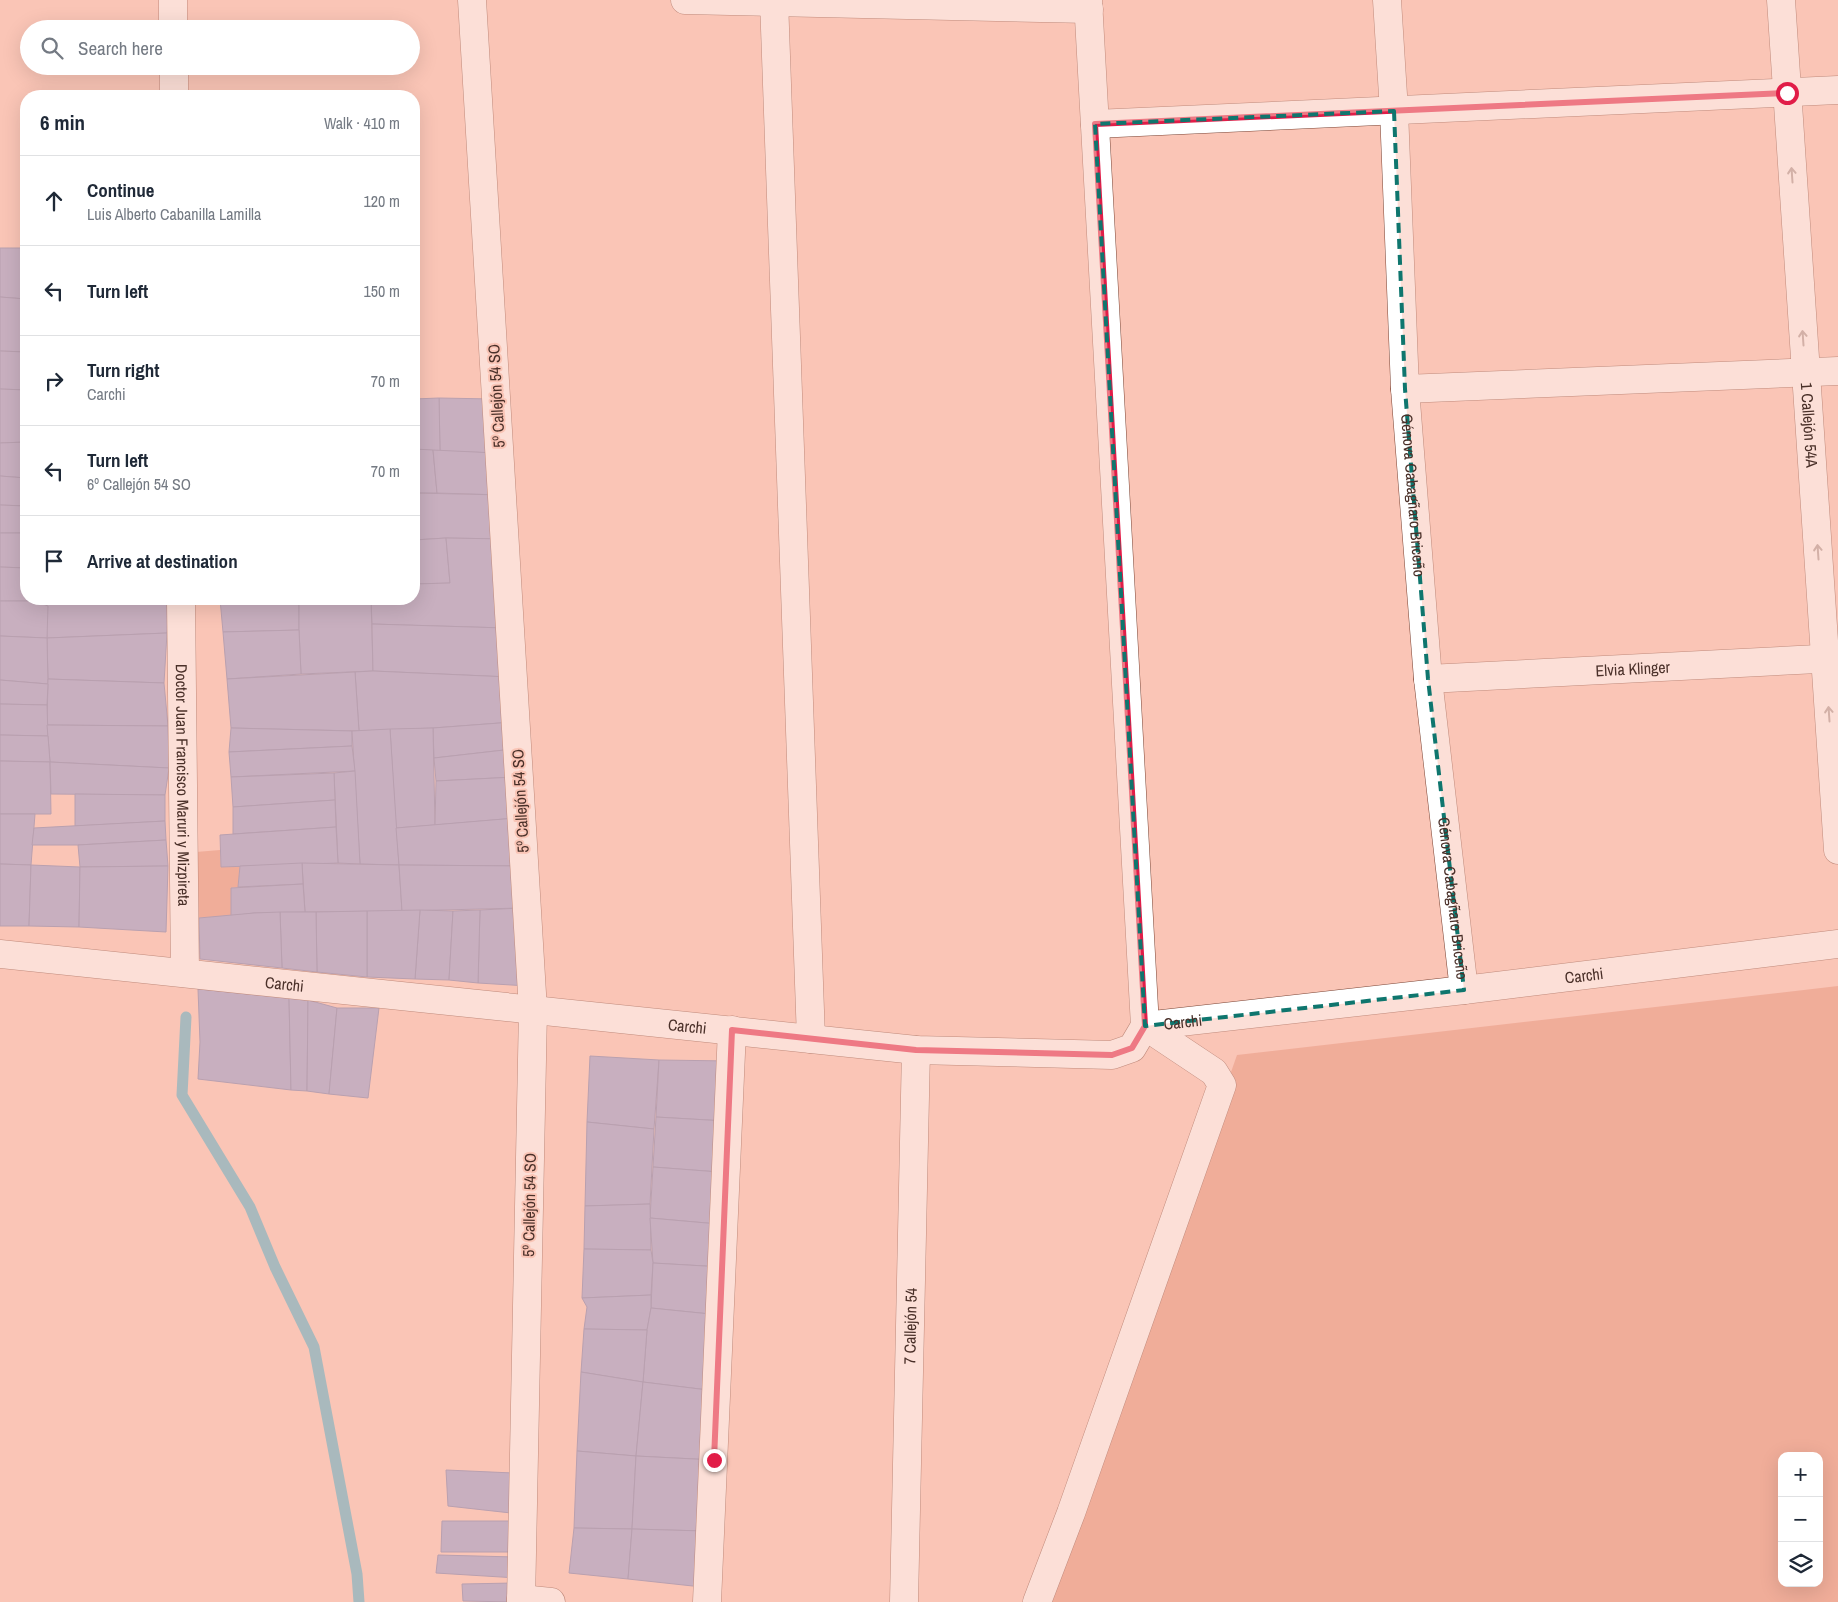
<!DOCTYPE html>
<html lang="en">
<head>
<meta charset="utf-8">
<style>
  body { margin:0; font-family:"Archivo Narrow",sans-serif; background:#f2f2f3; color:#1f2937 }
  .controls { position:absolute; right:15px; bottom:15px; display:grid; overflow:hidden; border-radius:10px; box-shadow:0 5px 20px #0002 }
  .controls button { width:45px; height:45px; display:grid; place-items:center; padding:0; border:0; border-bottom:1px solid #e0e1e3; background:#fff; color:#1f2937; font:25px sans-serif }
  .stop { position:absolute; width:15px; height:15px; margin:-11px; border:4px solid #e11d48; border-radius:50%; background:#fff }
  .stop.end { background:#e11d48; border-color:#fff; box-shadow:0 1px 5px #0008 }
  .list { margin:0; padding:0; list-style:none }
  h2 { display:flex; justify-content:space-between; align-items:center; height:65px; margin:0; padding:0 20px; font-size:21px }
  h2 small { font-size:16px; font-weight:400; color:#747a83 }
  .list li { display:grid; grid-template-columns:32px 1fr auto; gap:15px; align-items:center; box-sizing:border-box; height:90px; padding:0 20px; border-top:1px solid #e0e1e3 }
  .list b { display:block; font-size:19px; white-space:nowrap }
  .list p { margin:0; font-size:16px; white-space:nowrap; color:#747a83 }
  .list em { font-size:16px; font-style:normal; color:#747a83 }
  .icon { flex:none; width:28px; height:28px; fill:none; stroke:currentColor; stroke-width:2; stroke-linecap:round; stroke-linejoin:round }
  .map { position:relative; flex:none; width:1838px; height:1602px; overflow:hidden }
  .search { position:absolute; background:#fff; box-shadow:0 5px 20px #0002; left:20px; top:20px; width:400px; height:55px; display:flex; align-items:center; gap:12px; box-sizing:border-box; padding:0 18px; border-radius:28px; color:#747a83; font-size:19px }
  .panel { position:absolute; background:#fff; box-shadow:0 5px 20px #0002; left:20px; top:90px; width:400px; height:515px; border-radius:20px }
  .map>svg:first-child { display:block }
</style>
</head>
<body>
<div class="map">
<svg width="1838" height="1602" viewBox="0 0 1838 1602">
  <rect width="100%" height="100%" fill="#fac5b6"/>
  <g fill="#e59077" fill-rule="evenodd">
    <path d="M220,850L221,867L240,866L238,887L231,888V916L199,918L196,852Z"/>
    <path d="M1838,986V1602H1045L1237,1055ZM1782,1456H1819V1583H1782Z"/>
  </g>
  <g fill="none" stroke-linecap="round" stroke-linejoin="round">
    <path stroke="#47acc5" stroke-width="11" d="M186,1017L182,1095L250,1207L275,1267L314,1347L357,1574L359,1602"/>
  </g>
  <g fill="#8c95cb" stroke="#6b74a7">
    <path d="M0,248H26V299L0,297Z"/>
    <path d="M0,297L26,299V352L0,351Z"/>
    <path d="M0,351L26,352V390L0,389Z"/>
    <path d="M0,389L26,390V442L0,443Z"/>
    <path d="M439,398L493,399L496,453L440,451Z"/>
    <path d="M439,398L440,451L414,449V399Z"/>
    <path d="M26,442V478L0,476V443Z"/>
    <path d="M414,449L433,450L437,493H414Z"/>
    <path d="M433,450L496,453L502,495L437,493Z"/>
    <path d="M0,476L26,478V506L0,505Z"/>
    <path d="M414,493L502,495L505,539L446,538L414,540Z"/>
    <path d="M0,505L26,506V533H0Z"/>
    <path d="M0,533H26V568L0,567Z"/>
    <path d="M446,538L450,583L414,584V540Z"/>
    <path d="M446,538L505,539V628L372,624L371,599H414V584L450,583Z"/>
    <path d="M0,567L26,568V599H35V601H0Z"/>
    <path d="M46,599H169L167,633L47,638Z"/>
    <path d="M220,599H299V630L223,632Z"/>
    <path d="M299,599H371L373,671L301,674L299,630Z"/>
    <path d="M0,601H35L48,606L47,638L0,636Z"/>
    <path d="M372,624L505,628L509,677L373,671Z"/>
    <path d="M299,630L301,674L227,679L223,632Z"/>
    <path d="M167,633L164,683L48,679L47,638Z"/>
    <path d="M0,636L47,638L48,684L0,680Z"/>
    <path d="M373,671L509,677L513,722L433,728L359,731L355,672Z"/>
    <path d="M355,672L359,731L231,728L227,679Z"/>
    <path d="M48,679L164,683L168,726L47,725Z"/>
    <path d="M0,680L48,684L47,705L0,704Z"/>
    <path d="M0,704L47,705L48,736L0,735Z"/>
    <path d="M513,722V749L434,758L433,728Z"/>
    <path d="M47,725L168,726L169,768L50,762Z"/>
    <path d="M231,728L352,731V746L229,752Z"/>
    <path d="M433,728L435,825L396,828L390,729Z"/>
    <path d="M390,729L399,865L360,864L352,731Z"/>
    <path d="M0,735L48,736L50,762L0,761Z"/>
    <path d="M352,746L355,771L231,777L229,752Z"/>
    <path d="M513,749L515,777L436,781L434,758Z"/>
    <path d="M0,761L50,762L51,814H0Z"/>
    <path d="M50,762L169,768L165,795L51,794Z"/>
    <path d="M355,771L360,864L338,863L334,773Z"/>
    <path d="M334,773L335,800L233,807L231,777Z"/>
    <path d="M515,777L516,818L435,825L436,781Z"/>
    <path d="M75,794L165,795V821L75,826Z"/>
    <path d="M335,800L336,827L233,834V807Z"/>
    <path d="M0,814H35L31,865L0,864Z"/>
    <path d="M516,818L519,866L399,865L396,828Z"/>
    <path d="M165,821L166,840L78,845H32L34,828Z"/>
    <path d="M336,827L338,863L221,867L220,835Z"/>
    <path d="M166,840L168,866L80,867L78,845Z"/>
    <path d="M302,863L399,865L402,911L305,912Z"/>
    <path d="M302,863L303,884L238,887L240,866Z"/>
    <path d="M0,864L31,865L29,926H0Z"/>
    <path d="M31,865L80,867L79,927L29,926Z"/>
    <path d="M399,865L519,866L521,908L402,911Z"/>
    <path d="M168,866L166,932L79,927L80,867Z"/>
    <path d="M303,884L305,912L254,913L231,916V888Z"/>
    <path d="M521,908L528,986L478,983L480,910Z"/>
    <path d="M420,910L453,911L449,980L415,979Z"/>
    <path d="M420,910L415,979L367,977V911Z"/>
    <path d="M480,910L478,983L449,980L453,911Z"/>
    <path d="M367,911V977L317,972L316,912Z"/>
    <path d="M280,912H316L317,972L282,968Z"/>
    <path d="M280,912L282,968L200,959L199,918L254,913Z"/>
    <path d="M198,989L289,998L291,1090L198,1079L200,1042Z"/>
    <path d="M289,998L308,1000L307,1091L291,1090Z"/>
    <path d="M308,1000L337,1008L329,1094L307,1091Z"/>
    <path d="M337,1008H379L368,1098L329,1094Z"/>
    <path d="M590,1056L659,1060L654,1129L587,1122Z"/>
    <path d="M659,1060L730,1061L725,1121L656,1117Z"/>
    <path d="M656,1117L725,1121L719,1172L653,1167Z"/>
    <path d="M587,1122L654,1129L650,1204L585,1206Z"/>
    <path d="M653,1167L719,1172L718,1224L650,1218Z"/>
    <path d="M650,1204L651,1250L584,1249L585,1206Z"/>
    <path d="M650,1218L718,1224L722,1267L653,1263Z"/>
    <path d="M584,1249L651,1250L653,1263L651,1295L582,1298Z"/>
    <path d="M653,1263L722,1267L720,1315L651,1308Z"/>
    <path d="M651,1295V1308L647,1330L584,1329L587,1307L582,1298Z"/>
    <path d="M651,1308L720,1315L716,1391L643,1382L647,1330Z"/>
    <path d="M584,1329L647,1330L643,1382L581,1372Z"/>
    <path d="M581,1372L643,1382L636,1456L577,1451Z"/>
    <path d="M643,1382L716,1391L714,1460L636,1456Z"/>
    <path d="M577,1451L636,1456L632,1529L574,1528Z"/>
    <path d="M636,1456L714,1460L704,1531L632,1529Z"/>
    <path d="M446,1470L513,1473L511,1513L448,1506Z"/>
    <path d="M442,1521H513V1552H441Z"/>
    <path d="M574,1528L632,1529L628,1579L569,1573Z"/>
    <path d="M632,1529L704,1531L702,1587L628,1579Z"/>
    <path d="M438,1555L515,1557L517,1578L436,1573Z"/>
    <path d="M514,1583V1602L463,1601L462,1584Z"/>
  </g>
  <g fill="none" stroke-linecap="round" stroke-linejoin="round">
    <g stroke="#7b4434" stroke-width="29">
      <g id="street">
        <path d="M173,0V29"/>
        <path d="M472,0L533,1010L521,1602"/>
        <path d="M685,0L1089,9"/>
        <path d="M774,0L811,1039"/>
        <path d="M1088,0L1145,1026"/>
        <path id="s1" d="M1387,0L1394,111L1405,389L1428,679L1464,990"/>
        <path id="s2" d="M1781,0L1838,850"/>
        <path d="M174,66V96"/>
        <path d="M1095,124L1838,90"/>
        <path d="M1405,389L1838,371"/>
        <path id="s3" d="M181,599L185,973"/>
        <path id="s4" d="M1428,679L1838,658"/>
        <path id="s5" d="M0,954L916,1050L1112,1055L1132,1048L1145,1026"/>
        <path id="s6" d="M1145,1026L1464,990L1838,944"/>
        <path d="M521,1599L551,1602"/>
        <path d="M707,1602L732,1030"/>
        <path id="s7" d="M904,1602L916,1050"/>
        <path d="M1037,1602L1071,1513L1222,1085L1214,1072L1145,1026"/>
      </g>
    </g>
    <use href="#street" stroke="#fff" stroke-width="28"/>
  </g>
  <defs><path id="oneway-shaft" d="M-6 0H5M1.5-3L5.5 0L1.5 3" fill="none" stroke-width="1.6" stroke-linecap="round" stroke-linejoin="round" transform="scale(1.25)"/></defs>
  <g stroke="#a49894">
    <use href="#oneway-shaft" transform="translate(1792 175) rotate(-94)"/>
    <use href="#oneway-shaft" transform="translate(1803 338) rotate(-94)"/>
    <use href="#oneway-shaft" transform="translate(1818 552) rotate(-94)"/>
    <use href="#oneway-shaft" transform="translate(1829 714) rotate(-94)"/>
  </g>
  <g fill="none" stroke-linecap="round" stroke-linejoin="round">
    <path stroke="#e11d48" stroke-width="6" d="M714,1460L732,1030L916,1050L1112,1055L1132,1048L1145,1026L1095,124L1787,93"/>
  </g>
  <path d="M0 0H1838V1602H0ZM1394,111L1405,389L1428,679L1464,990L1145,1026L1095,124Z" fill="#fac5b6" fill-opacity=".55" fill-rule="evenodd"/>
  <path fill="none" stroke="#0f766e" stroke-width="4" stroke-dasharray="10 6" stroke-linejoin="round" d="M1394,111L1405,389L1428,679L1464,990L1145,1026L1095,124Z"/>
  <g text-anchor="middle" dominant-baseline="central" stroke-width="4" stroke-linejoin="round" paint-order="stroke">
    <g font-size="16" fill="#4a3029" stroke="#fac5b6">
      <text transform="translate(496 396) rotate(-93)">5º Callejón 54 SO</text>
      <text stroke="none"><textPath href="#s2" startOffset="426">1 Callejón 54A</textPath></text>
      <text stroke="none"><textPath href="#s1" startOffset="496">Génova Cabagñaro Briceño</textPath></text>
      <text stroke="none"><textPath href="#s4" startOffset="205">Elvia Klinger</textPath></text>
      <text stroke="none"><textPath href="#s3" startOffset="186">Doctor Juan Francisco Maruri y Mizpireta</textPath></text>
      <text transform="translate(520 801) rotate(-93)">5º Callejón 54 SO</text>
      <text stroke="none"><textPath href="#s1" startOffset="901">Génova Cabagñaro Briceño</textPath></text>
      <text stroke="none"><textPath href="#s6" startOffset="442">Carchi</textPath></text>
      <text stroke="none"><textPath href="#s5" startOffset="286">Carchi</textPath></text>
      <text stroke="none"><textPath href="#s6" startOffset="38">Carchi</textPath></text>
      <text stroke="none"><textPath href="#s5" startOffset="691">Carchi</textPath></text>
      <text transform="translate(529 1205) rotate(-89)">5º Callejón 54 SO</text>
      <text stroke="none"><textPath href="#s7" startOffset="276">7 Callejón 54</textPath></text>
    </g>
  </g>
</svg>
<div class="controls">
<button>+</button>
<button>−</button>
<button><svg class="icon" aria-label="layers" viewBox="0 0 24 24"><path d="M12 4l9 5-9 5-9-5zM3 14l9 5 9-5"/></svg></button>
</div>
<div class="stop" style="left:1787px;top:93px"></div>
<div class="stop end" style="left:714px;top:1460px"></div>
<div class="search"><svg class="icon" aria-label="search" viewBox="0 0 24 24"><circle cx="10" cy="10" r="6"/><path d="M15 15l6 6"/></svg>Search here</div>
<section class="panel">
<h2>6 min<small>Walk · 410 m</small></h2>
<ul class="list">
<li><svg class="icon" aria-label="ahead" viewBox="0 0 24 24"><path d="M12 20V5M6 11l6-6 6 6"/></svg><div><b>Continue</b><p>Luis Alberto Cabanilla Lamilla</p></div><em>120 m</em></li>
<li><svg class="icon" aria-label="left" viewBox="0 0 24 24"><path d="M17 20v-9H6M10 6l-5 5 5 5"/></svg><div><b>Turn left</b></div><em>150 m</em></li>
<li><svg class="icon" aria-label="right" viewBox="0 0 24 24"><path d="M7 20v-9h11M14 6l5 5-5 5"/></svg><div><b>Turn right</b><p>Carchi</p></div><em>70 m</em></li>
<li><svg class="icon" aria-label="left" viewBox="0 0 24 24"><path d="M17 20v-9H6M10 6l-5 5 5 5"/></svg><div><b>Turn left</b><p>6º Callejón 54 SO</p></div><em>70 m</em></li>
<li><svg class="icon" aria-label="arrive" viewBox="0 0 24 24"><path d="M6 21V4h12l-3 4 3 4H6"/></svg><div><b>Arrive at destination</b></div></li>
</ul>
</section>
</div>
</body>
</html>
